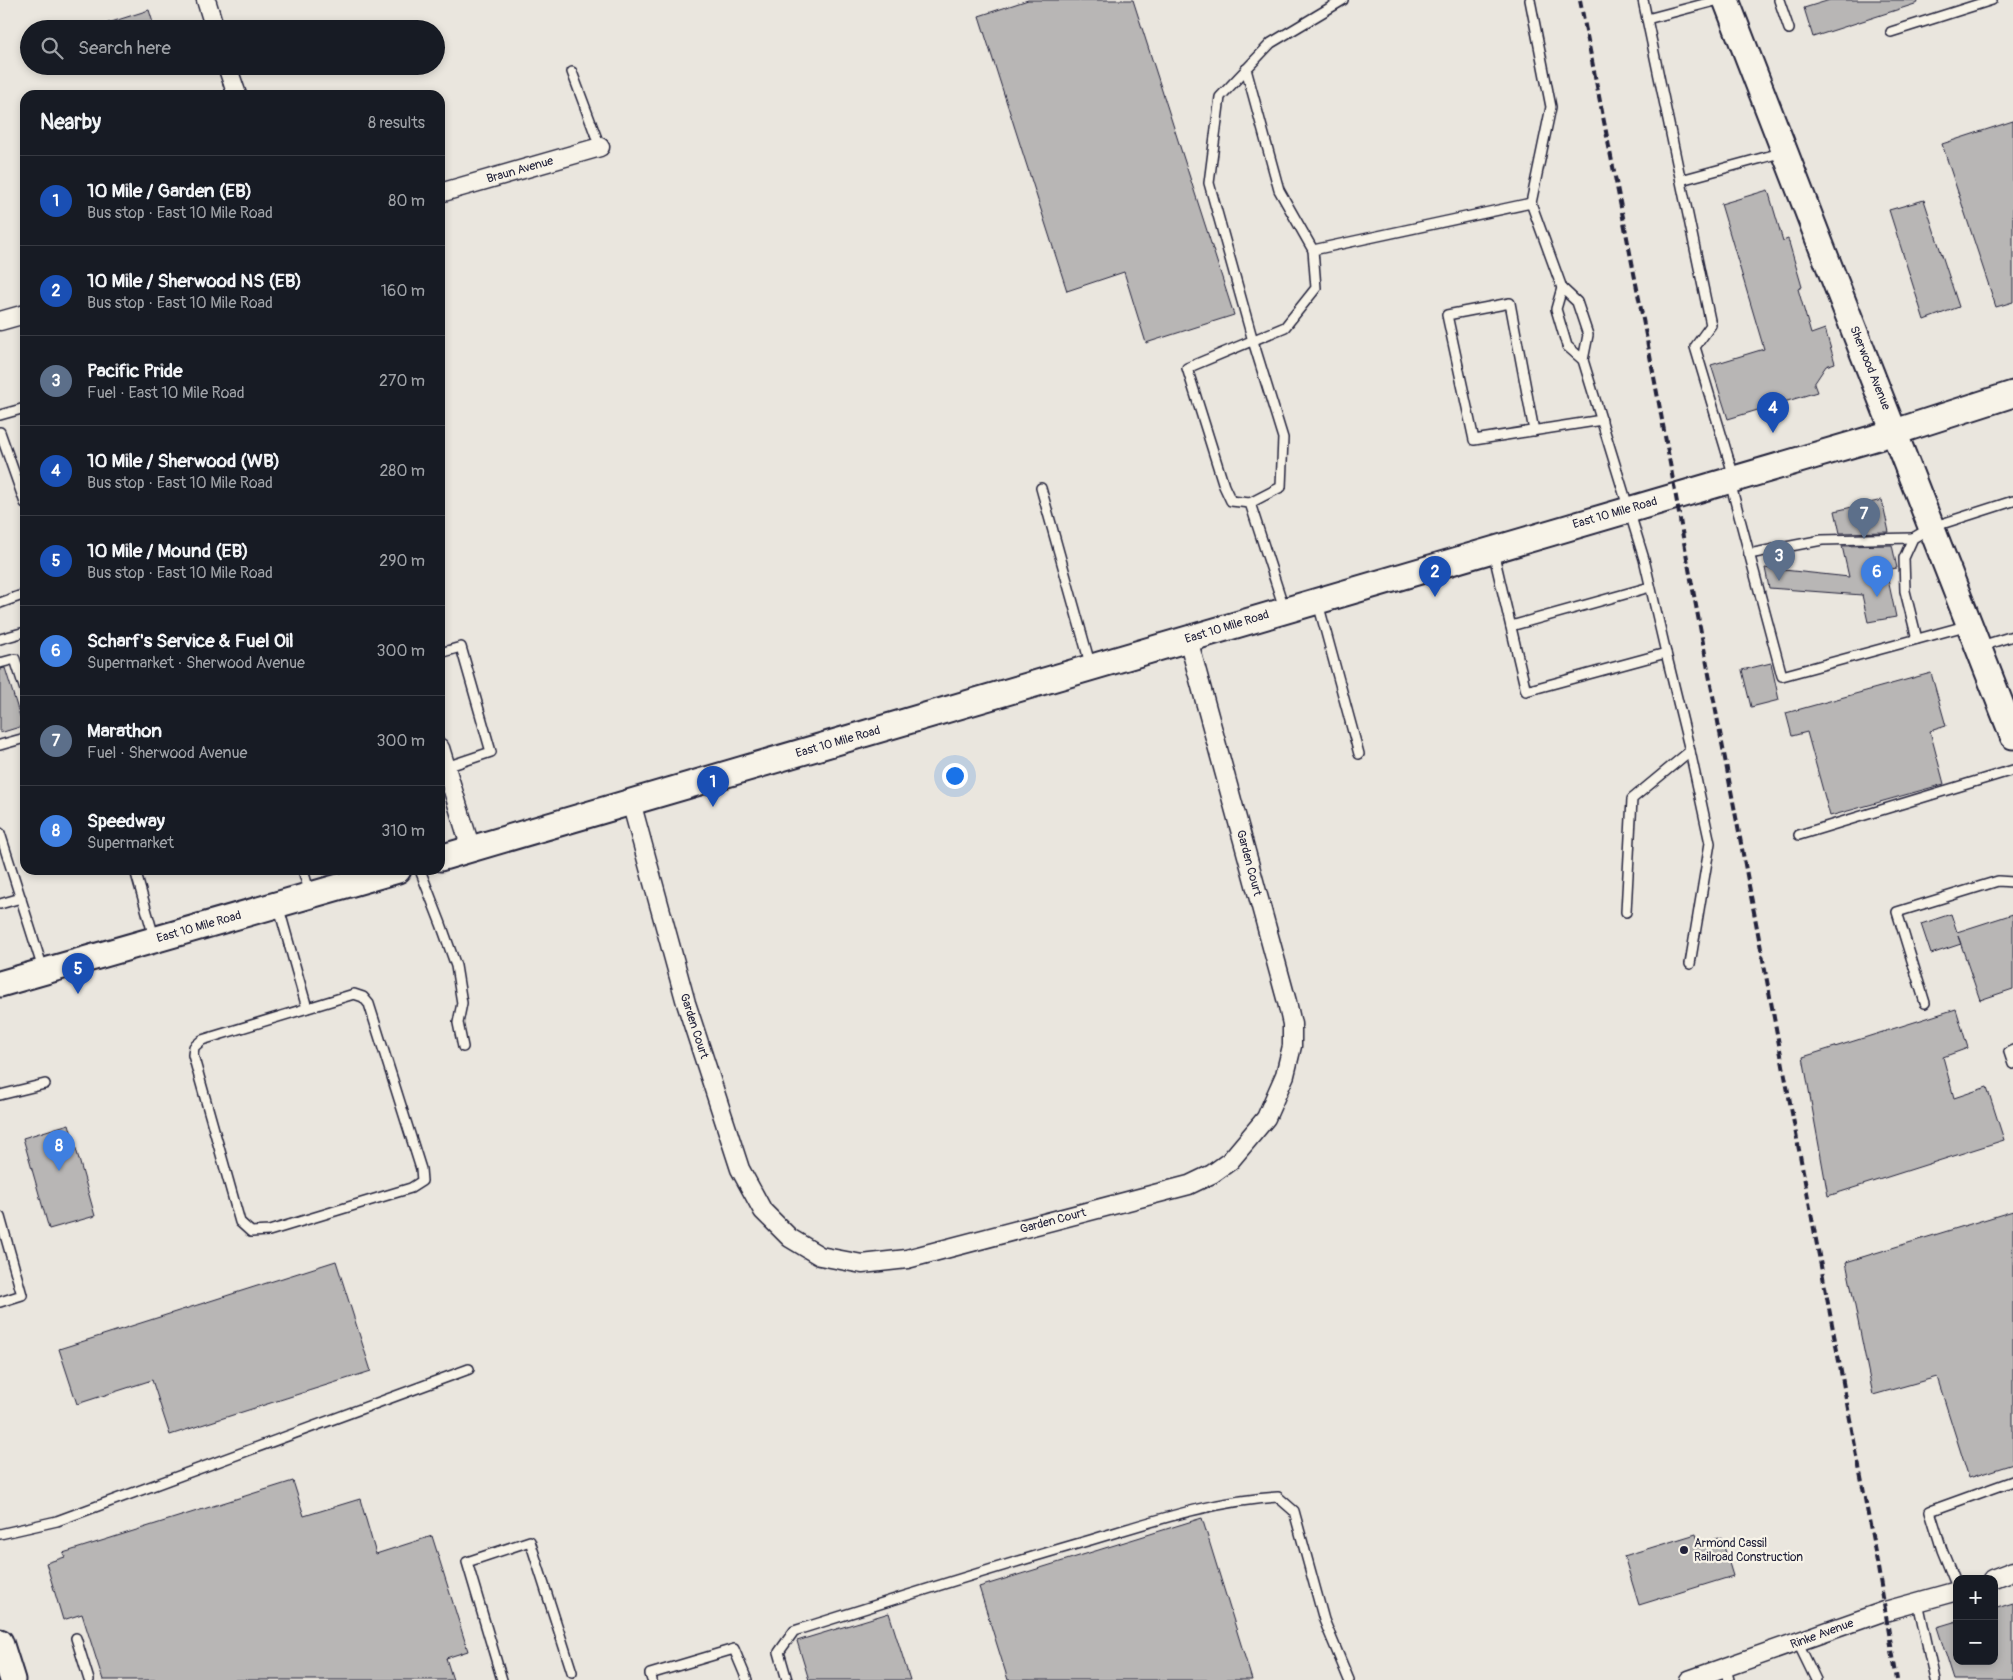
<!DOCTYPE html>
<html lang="en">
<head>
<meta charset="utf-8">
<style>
  body { margin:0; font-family:Pangolin,sans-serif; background:#242831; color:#f1f3f6 }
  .controls { position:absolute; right:15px; bottom:15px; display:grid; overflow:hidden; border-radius:10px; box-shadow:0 2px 8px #0003 }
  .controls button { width:45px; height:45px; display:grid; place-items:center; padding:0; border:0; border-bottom:1px solid #363941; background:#171b24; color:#f1f3f6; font:25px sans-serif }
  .you { position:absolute; left:954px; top:775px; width:18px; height:18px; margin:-12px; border:4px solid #fff; border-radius:50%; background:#1a73e8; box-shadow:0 0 0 8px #1a73e833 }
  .badge { display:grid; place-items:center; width:32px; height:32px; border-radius:50%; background:#7c3aed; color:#fff; font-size:16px; font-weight:700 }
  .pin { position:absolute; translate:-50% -41px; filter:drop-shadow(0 1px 2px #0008) }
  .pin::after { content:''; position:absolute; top:26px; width:18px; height:15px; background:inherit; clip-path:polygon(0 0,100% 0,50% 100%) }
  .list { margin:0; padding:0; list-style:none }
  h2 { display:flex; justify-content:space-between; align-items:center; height:65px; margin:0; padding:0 20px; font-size:21px }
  h2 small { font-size:16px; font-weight:400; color:#9ea1a6 }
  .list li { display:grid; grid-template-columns:32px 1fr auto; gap:15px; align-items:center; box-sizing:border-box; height:90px; padding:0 20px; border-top:1px solid #363941 }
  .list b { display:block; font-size:19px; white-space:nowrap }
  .list p { margin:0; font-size:16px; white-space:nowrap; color:#9ea1a6 }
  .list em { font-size:16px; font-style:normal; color:#9ea1a6 }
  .icon { flex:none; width:28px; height:28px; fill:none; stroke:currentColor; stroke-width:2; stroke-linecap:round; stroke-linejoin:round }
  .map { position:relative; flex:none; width:2013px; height:1680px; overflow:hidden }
  .search { position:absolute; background:#171b24; box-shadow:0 2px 8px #0003; left:20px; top:20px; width:425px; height:55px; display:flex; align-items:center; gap:12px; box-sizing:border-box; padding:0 18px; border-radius:28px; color:#9ea1a6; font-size:19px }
  .panel { position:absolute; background:#171b24; box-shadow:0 2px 8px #0003; left:20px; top:90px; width:425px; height:785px; border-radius:15px }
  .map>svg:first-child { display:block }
</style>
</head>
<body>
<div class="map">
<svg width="2013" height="1680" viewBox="0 0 2013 1680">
  <rect width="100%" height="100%" fill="#eae6de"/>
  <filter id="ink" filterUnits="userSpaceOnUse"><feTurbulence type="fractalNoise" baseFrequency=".02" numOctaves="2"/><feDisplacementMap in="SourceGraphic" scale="10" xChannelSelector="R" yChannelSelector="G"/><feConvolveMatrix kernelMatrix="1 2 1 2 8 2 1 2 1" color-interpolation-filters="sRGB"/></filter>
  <g filter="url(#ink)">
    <g fill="#b8b6b5" stroke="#22223b">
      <path d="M1028,0H1133L1234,315L1146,343L1124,272L1067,291L979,16Z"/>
      <path d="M1830,0H1917L1918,3L1813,37L1804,8Z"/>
      <path d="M149,10L155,29H102V25Z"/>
      <path d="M2013,121V302L1996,307L1942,144Z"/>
      <path d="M1768,190L1783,241L1788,239L1802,287L1798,289L1811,334L1825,329L1835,363L1826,366L1814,384L1817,392L1728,419L1711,365L1764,349L1721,204Z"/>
      <path d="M1924,200L1959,307L1924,320L1889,210Z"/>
      <path d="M1882,500L1889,532L1840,533L1835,511Z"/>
      <path d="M1892,545L1897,568L1886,570L1896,617L1868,622L1862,595L1769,588L1765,568L1849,577L1842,546Z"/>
      <path d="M1771,663L1779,700L1751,707L1742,670Z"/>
      <path d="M5,668L23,726L0,733V669Z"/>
      <path d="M1931,673L1946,726L1930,731L1944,784L1830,816L1807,732L1792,736L1786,713Z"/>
      <path d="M1951,914L1957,932L2013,914V989L1980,1000L1958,936L1961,944L1931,954L1921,924Z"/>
      <path d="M1956,1009L1968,1048L1943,1057L1954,1098L1987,1087L2004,1140L1828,1196L1803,1057Z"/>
      <path d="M69,1124L95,1216L49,1229L23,1138Z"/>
      <path d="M2013,1211V1464L1969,1478L1937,1377L1873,1395L1846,1262Z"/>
      <path d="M336,1261L371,1371L170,1435L152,1380L77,1404L59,1349Z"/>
      <path d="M293,1481L304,1516L360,1499L376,1554L432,1536L468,1651L446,1658L453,1680H103L82,1614L63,1620L46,1563L65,1557L63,1553Z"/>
      <path d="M1202,1518L1252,1680H1008L979,1587Z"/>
      <path d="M1696,1534L1699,1544L1721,1537L1733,1576L1639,1605L1624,1556Z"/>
      <path d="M2013,1603V1680H1954L1937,1627L1957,1621V1661H1994V1609Z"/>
      <path d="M889,1613L910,1680H809L797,1641Z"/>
    </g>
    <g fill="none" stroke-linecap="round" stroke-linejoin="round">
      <g stroke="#22223b" stroke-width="12">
        <g id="lane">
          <path d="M1530,0L1551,107L1531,203"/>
          <path d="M1643,0L1711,325L1695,347L1734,477"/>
          <path d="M1779,0L1789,29"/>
          <path d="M1647,19L1719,0"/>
          <path d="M1891,32L1992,0"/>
          <path d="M1246,69L1279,190L1313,250"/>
          <path d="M572,72L600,147"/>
          <path d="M1681,180L1784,152"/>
          <path d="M1562,288L1556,309L1567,346L1583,360"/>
          <path d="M0,415L25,408"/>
          <path d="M1534,431L1510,303L1447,315L1474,440L1602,420"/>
          <path d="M0,432L25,503"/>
          <path d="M1730,482L1782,676L1969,625"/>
          <path d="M1041,488L1091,667"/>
          <path d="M1250,503L1281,487L1283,438L1253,341L1209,183L1220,97L1271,43L1343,0"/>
          <path d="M1749,554L1822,540L1913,538"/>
          <path d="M0,603L25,594"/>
          <path d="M1318,603L1359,754"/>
          <path d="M1284,608L1250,503L1231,501L1224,486L1187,368L1285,327L1316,288L1313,250L1531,203L1562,288L1577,302L1588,335L1583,360L1644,559L1666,653L1526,691L1493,551"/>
          <path d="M1511,626L1650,587"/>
          <path d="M0,639L25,632"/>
          <path d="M1917,639L1905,591L1904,558L1913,538L1932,527L2013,501"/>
          <path d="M1981,646L2013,636"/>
          <path d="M440,653L461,647L491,752L446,767"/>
          <path d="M0,663L15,659L25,690"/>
          <path d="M0,745L25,738"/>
          <path d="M0,833L43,969"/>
          <path d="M1799,835L2013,770"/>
          <path d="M135,870L154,937"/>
          <path d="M303,870L310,894"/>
          <path d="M420,870L441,924L456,966L462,1003L458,1023L463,1047"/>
          <path d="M0,904L21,898"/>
          <path d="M278,905L307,1008"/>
          <path d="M1626,912L1632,799L1690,751L1666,653"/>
          <path d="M1690,964L1710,843L1690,751"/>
          <path d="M354,994L363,997L369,1004L421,1169L422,1181L411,1188L269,1231L251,1232L240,1222L193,1055L194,1047L202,1040Z"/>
          <path d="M1925,1003L1897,912L1998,881L2013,882"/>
          <path d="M2013,1050L2009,1052L2013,1064"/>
          <path d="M0,1095L45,1084"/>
          <path d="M0,1217L22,1295L0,1302"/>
          <path d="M0,1534L57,1521L469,1369"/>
          <path d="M1957,1587L1942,1550L1930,1511L2013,1481"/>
          <path d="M1918,1602L1935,1680"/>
          <path d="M76,1638L89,1680"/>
          <path d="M1798,1643L1816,1680"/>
          <path d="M1726,1668L1729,1680"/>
          <path d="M502,1680L467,1562L530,1541L572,1672"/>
          <path d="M652,1680L650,1674L734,1649L747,1680"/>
          <path d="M787,1680L779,1652L794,1631C892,1600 989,1569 1087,1541C1151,1522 1211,1501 1278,1497L1294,1511L1324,1620L1349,1680"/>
        </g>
      </g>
      <g stroke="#22223b" stroke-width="21">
        <g id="street">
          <path d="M206,0L215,29"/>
          <path d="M227,66L237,95"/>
          <path d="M440,193L600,147"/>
          <path d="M0,321L25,314"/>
          <path d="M440,748L471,849"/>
          <path d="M631,802L686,1003L740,1169L763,1211L790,1238L820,1256L862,1264L907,1259L1189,1185L1212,1174L1230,1161L1266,1118L1285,1075L1292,1046V1024L1287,1002L1188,639"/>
          <path d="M1992,1579L2013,1571"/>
          <path d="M1689,1680L1885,1611L1957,1591"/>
        </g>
      </g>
      <g stroke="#22223b" stroke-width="29">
        <g id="secondary">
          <path d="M1726,0C1820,246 1918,491 2013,736"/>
          <path d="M440,858L1895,432L2013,394"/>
          <path d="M0,984L398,870"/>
          <path d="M0,1642L12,1680"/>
        </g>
      </g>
      <use href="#lane" stroke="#f7f3e8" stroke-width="9"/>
      <use href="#street" stroke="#f7f3e8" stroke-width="18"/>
      <use href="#secondary" stroke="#f7f3e8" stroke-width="25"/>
      <path stroke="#22223b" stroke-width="4" stroke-dasharray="8 4" stroke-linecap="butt" d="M1580,0C1615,179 1652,357 1683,537L1877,1562L1897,1680"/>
    </g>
  </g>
  <circle fill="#22223b" stroke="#f7f3e8" stroke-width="2" cx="1684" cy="1550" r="5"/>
  <g text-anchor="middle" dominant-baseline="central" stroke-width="4.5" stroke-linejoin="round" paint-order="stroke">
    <g font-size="12" fill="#22223b" stroke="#f7f3e8">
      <text transform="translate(520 170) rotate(-16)">Braun Avenue</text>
      <text transform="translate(1870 368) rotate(68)">Sherwood Avenue</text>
      <text transform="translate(1615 513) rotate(-16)">East 10 Mile Road</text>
      <text transform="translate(1227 627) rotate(-17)">East 10 Mile Road</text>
      <text transform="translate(838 742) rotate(-16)">East 10 Mile Road</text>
      <text transform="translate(1249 863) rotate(75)">Garden Court</text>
      <text transform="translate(199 927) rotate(-16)">East 10 Mile Road</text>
      <text transform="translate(694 1026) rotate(72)">Garden Court</text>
      <text transform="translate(1053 1221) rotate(-15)">Garden Court</text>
      <text transform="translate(1822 1634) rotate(-20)">Rinke Avenue</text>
    </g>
    <g font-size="12" fill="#22223b" stroke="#f7f3e8" text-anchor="start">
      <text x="1694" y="1543">Armond Cassil<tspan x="1694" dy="14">Railroad Construction</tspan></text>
    </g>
  </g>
</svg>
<div class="controls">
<button>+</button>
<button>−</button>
</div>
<div class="you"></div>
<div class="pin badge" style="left:713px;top:807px;background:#1a4fb4">1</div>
<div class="pin badge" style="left:1435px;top:597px;background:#1a4fb4">2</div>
<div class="pin badge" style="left:1779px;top:581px;background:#5c6f8a">3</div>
<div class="pin badge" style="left:1773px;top:433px;background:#1a4fb4">4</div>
<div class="pin badge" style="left:78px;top:994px;background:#1a4fb4">5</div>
<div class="pin badge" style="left:1877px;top:597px;background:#3f7fe0">6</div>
<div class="pin badge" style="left:1864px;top:539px;background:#5c6f8a">7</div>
<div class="pin badge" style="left:59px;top:1171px;background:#3f7fe0">8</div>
<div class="search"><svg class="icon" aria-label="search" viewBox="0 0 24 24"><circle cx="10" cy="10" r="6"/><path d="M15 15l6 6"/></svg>Search here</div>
<section class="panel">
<h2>Nearby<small>8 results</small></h2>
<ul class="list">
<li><span class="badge" style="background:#1a4fb4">1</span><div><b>10 Mile / Garden (EB)</b><p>Bus stop · East 10 Mile Road</p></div><em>80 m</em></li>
<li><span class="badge" style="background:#1a4fb4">2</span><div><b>10 Mile / Sherwood NS (EB)</b><p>Bus stop · East 10 Mile Road</p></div><em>160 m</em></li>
<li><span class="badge" style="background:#5c6f8a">3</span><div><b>Pacific Pride</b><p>Fuel · East 10 Mile Road</p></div><em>270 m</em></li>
<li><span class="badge" style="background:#1a4fb4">4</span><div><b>10 Mile / Sherwood (WB)</b><p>Bus stop · East 10 Mile Road</p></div><em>280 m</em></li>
<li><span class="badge" style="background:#1a4fb4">5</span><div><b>10 Mile / Mound (EB)</b><p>Bus stop · East 10 Mile Road</p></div><em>290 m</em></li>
<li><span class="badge" style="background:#3f7fe0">6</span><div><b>Scharf's Service &amp; Fuel Oil</b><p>Supermarket · Sherwood Avenue</p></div><em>300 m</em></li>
<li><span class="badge" style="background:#5c6f8a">7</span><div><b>Marathon</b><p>Fuel · Sherwood Avenue</p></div><em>300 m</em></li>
<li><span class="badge" style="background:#3f7fe0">8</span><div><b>Speedway</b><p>Supermarket</p></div><em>310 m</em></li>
</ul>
</section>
</div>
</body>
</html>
